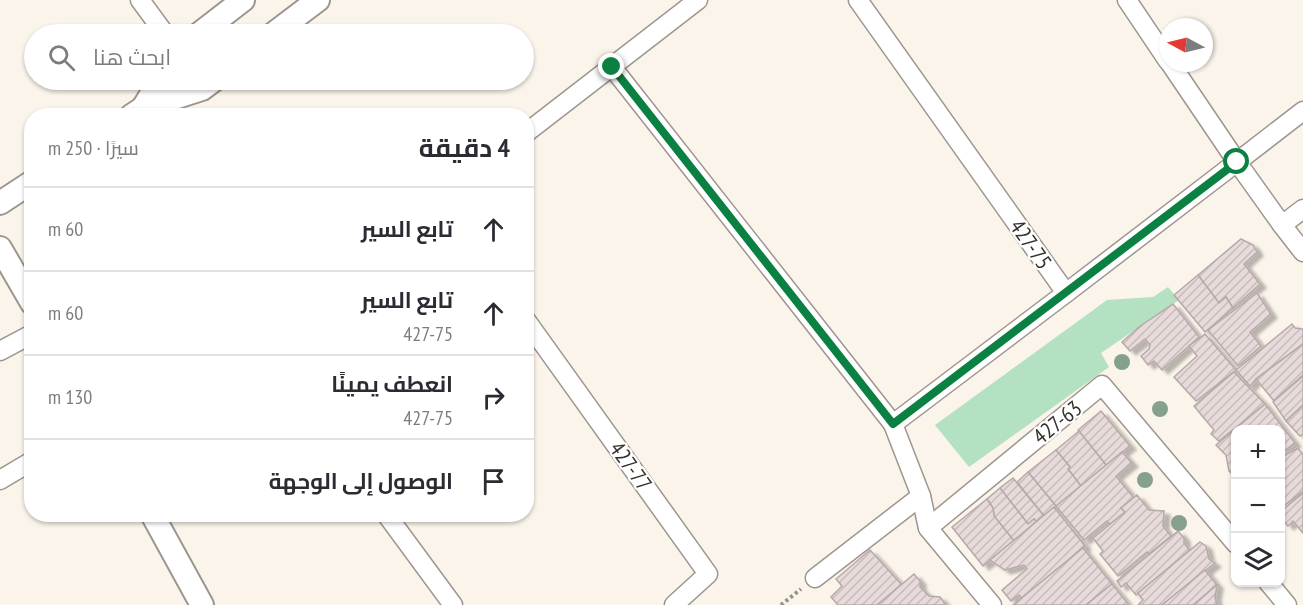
<!DOCTYPE html>
<html lang="ar">
<head>
<meta charset="utf-8">
<style>
  body { margin:0; font-family:"PT Sans Narrow",Cairo,sans-serif; background:#f7f7f7; color:#2b2b33; direction:rtl }
  .controls { position:absolute; right:18px; bottom:18px; display:grid; overflow:hidden; border-radius:12px; box-shadow:0 2px 4px #0004 }
  .controls button { width:54px; height:54px; display:grid; place-items:center; padding:0; border:0; border-bottom:2px solid #e1e1e2; background:#fff; color:#2b2b33; font:30px sans-serif }
  .compass { position:absolute; left:1159px; top:18px; width:54px; height:54px; border-radius:50%; background:#fff; box-shadow:0 2px 4px #0004; rotate:277deg }
  .stop { position:absolute; width:18px; height:18px; margin:-14px; border:4px solid #0b8043; border-radius:50%; background:#fff }
  .stop.end { background:#0b8043; border-color:#fff; box-shadow:0 2px 6px #0008 }
  .list { margin:0; padding:0; list-style:none }
  h2 { display:flex; justify-content:space-between; align-items:center; height:78px; margin:0; padding:0 24px; font-size:26px }
  h2 small { font-size:20px; font-weight:400; color:#7c7c81 }
  .list li { display:grid; grid-template-columns:39px 1fr auto; gap:18px; align-items:center; box-sizing:border-box; height:84px; padding:0 24px; border-top:2px solid #e1e1e2 }
  .list b { display:block; font-size:22px; white-space:nowrap }
  .list p { margin:0; font-size:20px; white-space:nowrap; color:#7c7c81 }
  .list em { font-size:20px; font-style:normal; color:#7c7c81 }
  .icon { flex:none; width:33px; height:33px; fill:none; stroke:currentColor; stroke-width:2; stroke-linecap:round; stroke-linejoin:round }
  .map { position:relative; flex:none; width:1303px; height:605px; overflow:hidden; direction:ltr }
  .search { position:absolute; background:#fff; box-shadow:0 2px 4px #0004; left:24px; top:24px; width:510px; height:66px; display:flex; align-items:center; gap:15px; box-sizing:border-box; padding:0 21px; border-radius:33px; color:#7c7c81; font-size:22px }
  .panel { position:absolute; background:#fff; box-shadow:0 2px 4px #0004; left:24px; top:108px; width:510px; height:414px; border-radius:24px; direction:rtl }
  .map>svg:first-child { display:block }
</style>
</head>
<body>
<div class="map">
<svg width="1303" height="605" viewBox="0 0 1303 605">
  <defs>
    <pattern id="building-hatch" width="6" height="6" patternUnits="userSpaceOnUse" patternTransform="scale(1.5)"><rect width="6" height="6" fill="#e7dada"/><path d="M-1 1l2-2M0 6l6-6M5 7l2-2" fill="none" stroke="#c7bcbb"/></pattern>
    <filter id="shadow"><feDropShadow dx="6" dy="4" stdDeviation="1.5" flood-color="#0004"/></filter>
  </defs>
  <rect width="100%" height="100%" fill="#fbf4eb"/>
  <path fill="#b3e1c2" d="M1168,287L1179,300L1101,353L1109,367L969,467L935,425L1107,300L1153,297Z"/>
  <g fill="url(#building-hatch)" stroke="#b6a9a9" stroke-width="1.5" filter="url(#shadow)">
    <path d="M1241,239L1253,245L1257,252L1244,264L1260,284L1233,308L1226,297L1219,303L1198,275Z"/>
    <path d="M1198,275L1219,303L1226,297L1233,308L1205,332L1174,295Z"/>
    <path d="M1257,293L1271,314L1250,332L1261,346L1238,366L1208,330Z"/>
    <path d="M1173,304L1199,337L1162,370L1154,361L1148,365L1141,356L1149,349L1150,345L1145,339L1130,351L1122,342L1139,327Z"/>
    <path d="M1292,324L1295,328L1303,329V344L1256,379L1250,386L1236,370Z"/>
    <path d="M1205,334L1236,370L1196,401L1174,377L1197,356L1189,346Z"/>
    <path d="M1303,344V375L1274,401L1256,379Z"/>
    <path d="M1234,372L1265,404L1219,441L1211,434L1214,430L1194,406Z"/>
    <path d="M1303,376V405L1286,421L1273,402Z"/>
    <path d="M1265,404L1295,443L1280,454V430H1236V478L1229,471L1226,455L1216,445Z"/>
    <path d="M1303,405V434L1300,436L1286,421Z"/>
    <path d="M1101,411L1130,446L1106,465L1078,430Z"/>
    <path d="M1079,431L1106,465L1081,486L1068,469L1070,467L1056,450Z"/>
    <path d="M1298,448L1303,455V491L1285,505L1280,498V458Z"/>
    <path d="M1056,450L1070,467L1068,469L1081,486L1056,506L1028,472Z"/>
    <path d="M1122,452L1132,463L1116,476L1134,498L1121,508L1125,512L1110,524L1107,521L1084,540L1056,506Z"/>
    <path d="M1028,472L1056,506L1044,516L1017,482Z"/>
    <path d="M1013,478L1044,516L1037,522L1034,519L1028,524L1000,488Z"/>
    <path d="M1000,488L1028,524L1034,519L1037,522L1014,541L994,516L993,508L987,499Z"/>
    <path d="M1303,493V533L1293,521L1288,526L1280,517V512Z"/>
    <path d="M1137,495L1149,510L1164,511L1163,526L1171,536L1149,554L1147,552L1118,576L1100,554L1103,551L1093,538L1125,512L1121,508Z"/>
    <path d="M987,499L993,508L994,516L1014,541L983,566L952,527Z"/>
    <path d="M1054,507L1085,546L1022,598L1019,595L1011,601L1002,590L1027,569L1024,565L1005,570L990,560Z"/>
    <path d="M1178,531L1184,538V543L1190,551L1136,595L1126,583L1121,587L1117,581Z"/>
    <path d="M1200,542L1206,546L1209,559L1215,563L1162,605H1138L1143,600L1138,593Z"/>
    <path d="M1083,548L1112,584L1086,605H1013Z"/>
    <path d="M870,550L902,585L877,605H838L831,597L842,586L836,579Z"/>
    <path d="M1205,570L1217,585L1193,605H1162Z"/>
    <path d="M914,574L920,581V587L929,596L940,597L946,605H877Z"/>
    <path d="M1112,584L1129,605H1086Z"/>
    <path d="M1217,585L1215,597L1217,605H1193Z"/>
  </g>
  <g fill="none" stroke-linecap="round" stroke-linejoin="round">
    <g stroke="#9d968e" stroke-width="21">
      <g id="minor">
        <path d="M140,0L165,34"/>
        <path d="M1127,0L1168,61"/>
        <path d="M1170,63L1237,162L1303,111"/>
        <path d="M612,67L893,424L1066,293L858,0"/>
        <path d="M526,133L698,0"/>
        <path d="M1303,209L1282,225L1303,252"/>
        <path d="M1066,293L1237,162L1282,225"/>
        <path d="M526,320L708,574L674,605"/>
        <path d="M0,351L32,334"/>
        <path d="M893,424L921,496L928,528"/>
        <path d="M0,480L32,461"/>
        <path d="M386,514L453,605"/>
        <path d="M815,578L921,496"/>
        <path d="M1268,582L1287,605"/>
        <path d="M992,605L928,528L1102,385L1236,544"/>
      </g>
    </g>
    <g stroke="#9d968e" stroke-width="26">
      <g id="tertiary">
        <path d="M199,34L243,0"/>
        <path d="M273,34L318,0"/>
        <path d="M143,108L160,80"/>
        <path d="M131,116L143,108L202,89L214,80"/>
        <path d="M0,203L32,182"/>
        <path d="M0,248L32,303"/>
        <path d="M152,514L202,605"/>
      </g>
    </g>
    <path stroke="#96918b" stroke-width="4" stroke-dasharray="3 3" stroke-linecap="butt" d="M781,605L801,589"/>
    <use href="#minor" stroke="#fff" stroke-width="18"/>
    <use href="#tertiary" stroke="#fff" stroke-width="22"/>
  </g>
  <g fill="#85a18b">
    <circle cx="1122" cy="362" r="8"/>
    <circle cx="1160" cy="409" r="8"/>
    <circle cx="1145" cy="480" r="8"/>
    <circle cx="1179" cy="523" r="8"/>
  </g>
  <g fill="none" stroke-linecap="round" stroke-linejoin="round">
    <path stroke="#0b8043" stroke-width="8" d="M612,67L893,424L1237,162"/>
  </g>
  <g text-anchor="middle" dominant-baseline="central" stroke-width="4.5" stroke-linejoin="round" paint-order="stroke">
    <g font-size="22" fill="#33312d" stroke="#fff">
      <text transform="translate(1031 244) rotate(55)">427-75</text>
      <text transform="translate(1057 422) rotate(-39)">427-63</text>
      <text transform="translate(631 466) rotate(54)">427-77</text>
    </g>
  </g>
</svg>
<div class="controls">
<button>+</button>
<button>−</button>
<button><svg class="icon" aria-label="layers" viewBox="0 0 24 24"><path d="M12 4l9 5-9 5-9-5zM3 14l9 5 9-5"/></svg></button>
</div>
<svg class="compass" viewBox="-18 -18 36 36"><path d="M0-13l5 13h-10z" fill="#e53935"/><path d="M0 13l5-13h-10z" fill="#7c7c81"/></svg>
<div class="stop" style="left:1237px;top:162px"></div>
<div class="stop end" style="left:612px;top:67px"></div>
<div class="search"><svg class="icon" aria-label="search" viewBox="0 0 24 24"><circle cx="10" cy="10" r="6"/><path d="M15 15l6 6"/></svg>ابحث هنا</div>
<section class="panel">
<h2>4 دقيقة<small>سيرًا · 250 m</small></h2>
<ul class="list">
<li><svg class="icon" aria-label="ahead" viewBox="0 0 24 24"><path d="M12 20V5M6 11l6-6 6 6"/></svg><div><b>تابع السير</b></div><em>60 m</em></li>
<li><svg class="icon" aria-label="ahead" viewBox="0 0 24 24"><path d="M12 20V5M6 11l6-6 6 6"/></svg><div><b>تابع السير</b><p>427-75</p></div><em>60 m</em></li>
<li><svg class="icon" aria-label="right" viewBox="0 0 24 24"><path d="M7 20v-9h11M14 6l5 5-5 5"/></svg><div><b>انعطف يمينًا</b><p>427-75</p></div><em>130 m</em></li>
<li><svg class="icon" aria-label="arrive" viewBox="0 0 24 24"><path d="M6 21V4h12l-3 4 3 4H6"/></svg><div><b>الوصول إلى الوجهة</b></div></li>
</ul>
</section>
</div>
</body>
</html>
